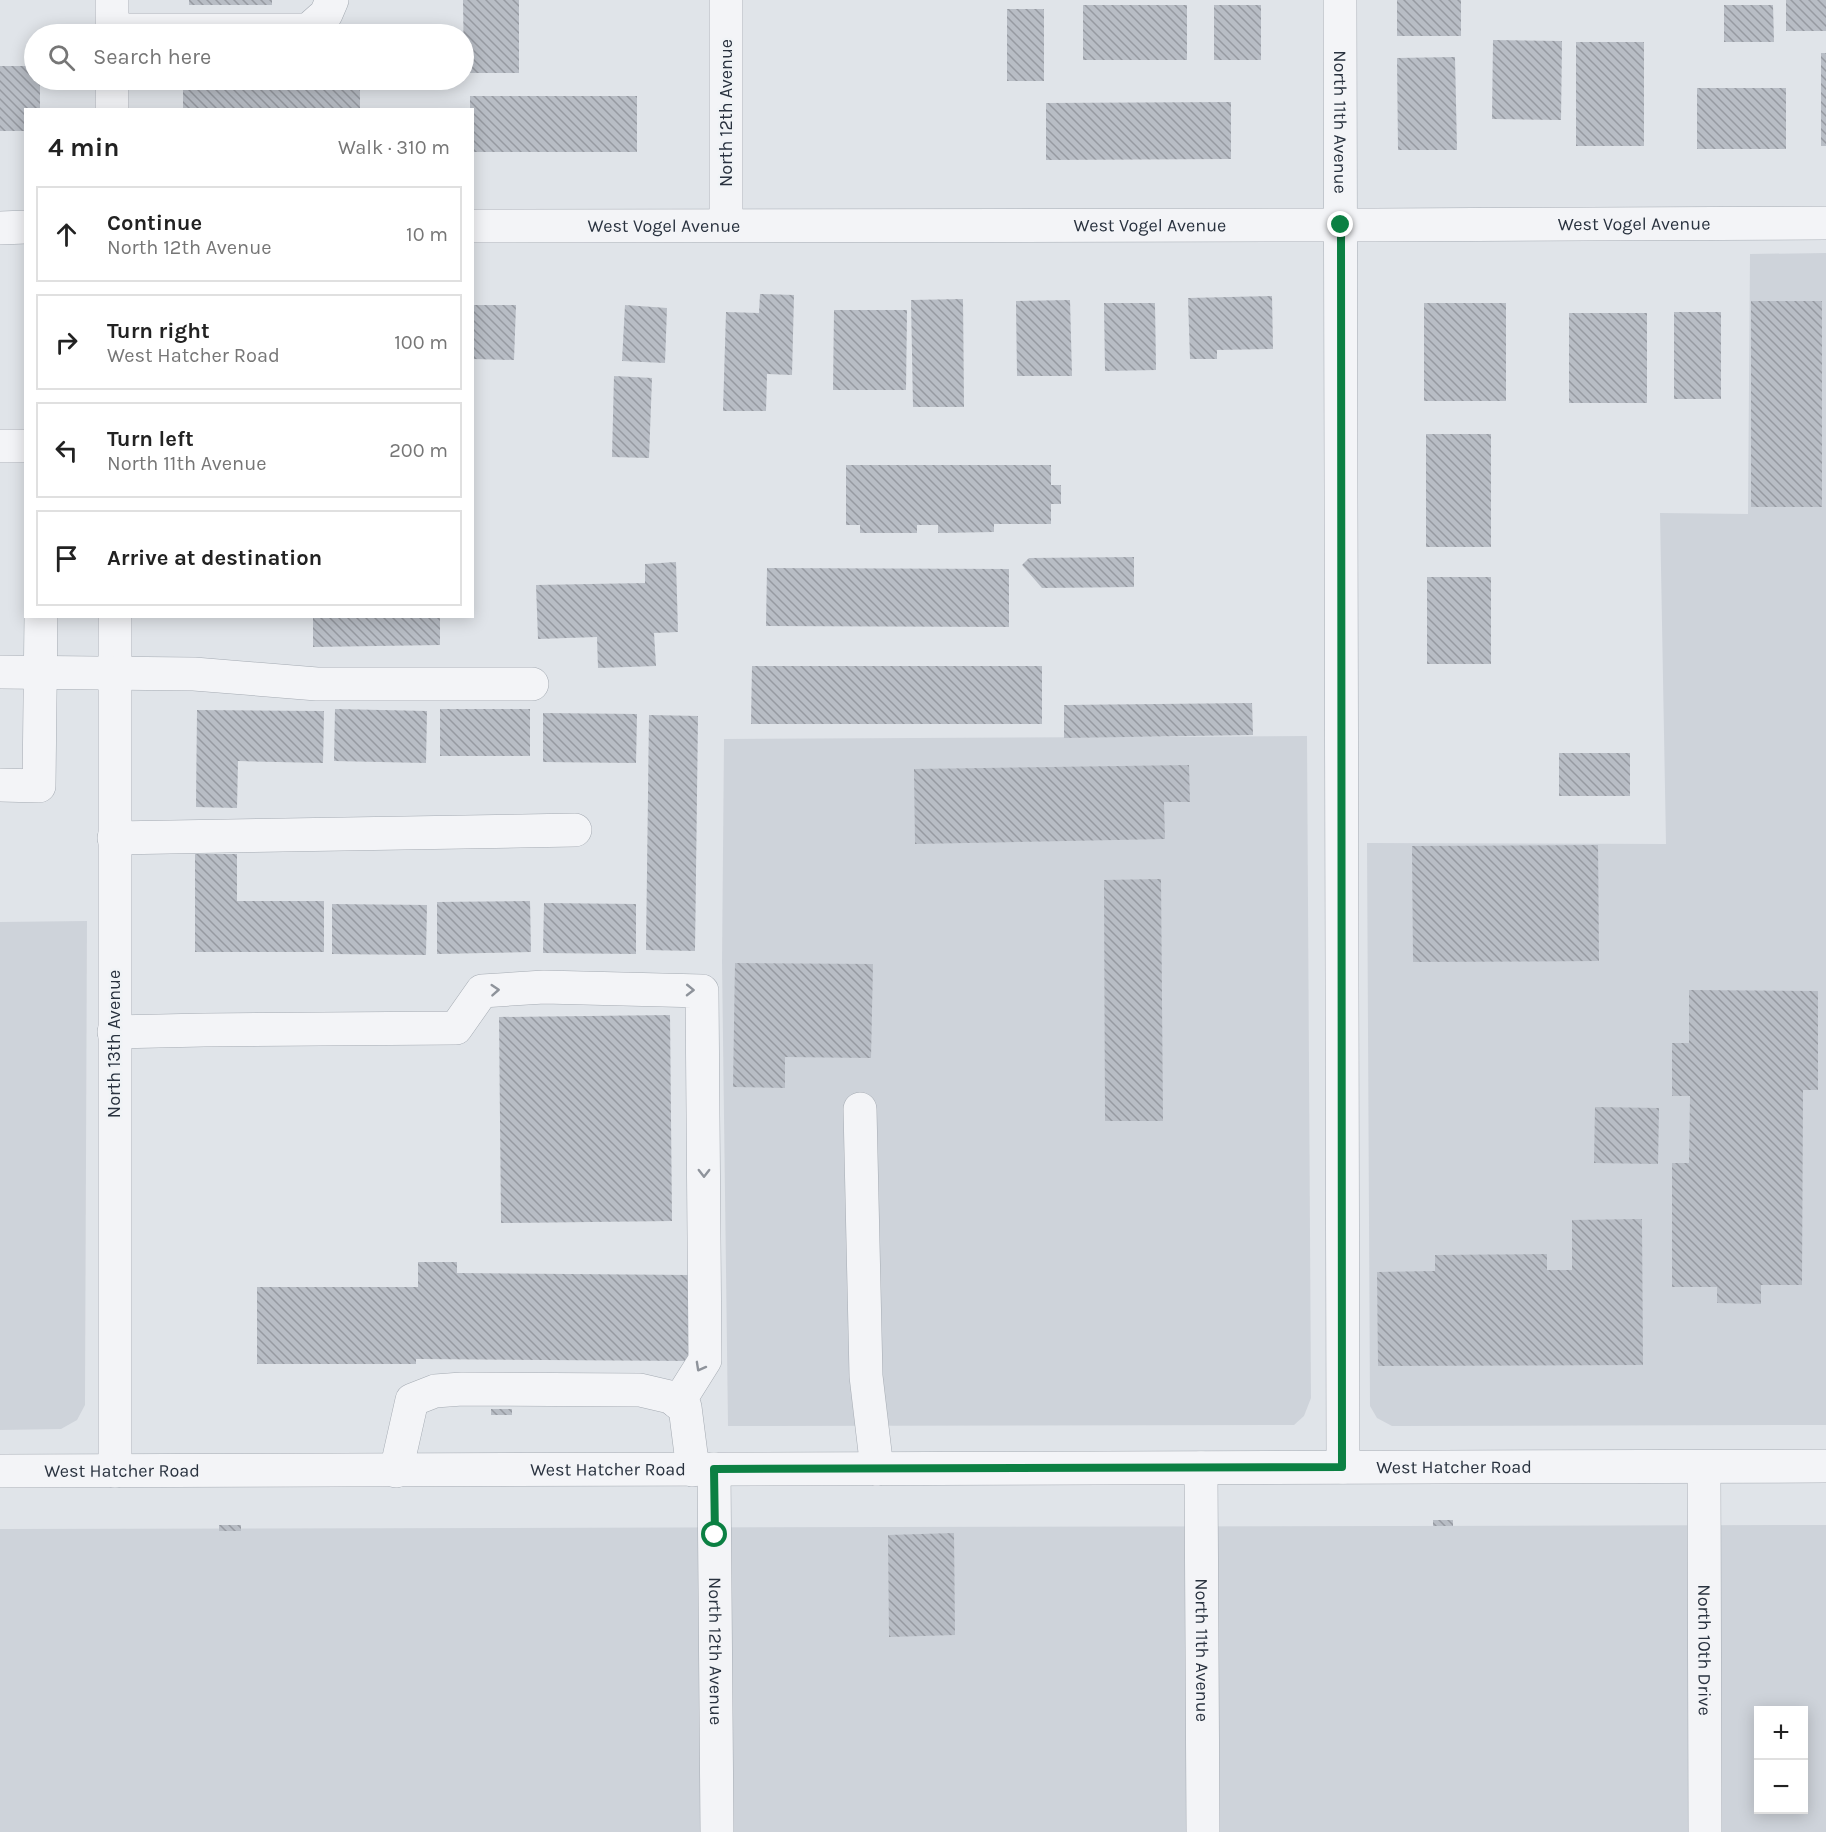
<!DOCTYPE html>
<html lang="en">
<head>
<meta charset="utf-8">
<style>
  body { margin:0; font-family:Karla,sans-serif; background:#f6f6f6; color:#222 }
  .controls { position:absolute; right:18px; bottom:18px; display:grid; overflow:hidden; border-radius:0px; box-shadow:0 3px 15px #0003 }
  .controls button { width:54px; height:54px; display:grid; place-items:center; padding:0; border:0; border-bottom:2px solid #e0e0e0; background:#fff; color:#222; font:30px sans-serif }
  .stop { position:absolute; width:18px; height:18px; margin:-14px; border:4px solid #0b8043; border-radius:50%; background:#fff }
  .stop.end { background:#0b8043; border-color:#fff; box-shadow:0 2px 6px #0008 }
  .list { margin:0; padding:0; list-style:none }
  h2 { display:flex; justify-content:space-between; align-items:center; height:78px; margin:0; padding:0 24px; font-size:26px }
  h2 small { font-size:20px; font-weight:400; color:#767676 }
  .list li { display:grid; grid-template-columns:39px 1fr auto; gap:18px; align-items:center; box-sizing:border-box; height:96px; margin:0 12px 12px; padding:0 12px; border:2px solid #e0e0e0; border-radius:0px }
  .list b { display:block; font-size:22px; white-space:nowrap }
  .list p { margin:0; font-size:20px; white-space:nowrap; color:#767676 }
  .list em { font-size:20px; font-style:normal; color:#767676 }
  .icon { flex:none; width:33px; height:33px; fill:none; stroke:currentColor; stroke-width:2; stroke-linecap:round; stroke-linejoin:round }
  .map { position:relative; flex:none; width:1826px; height:1832px; overflow:hidden }
  .search { position:absolute; background:#fff; box-shadow:0 3px 15px #0003; left:24px; top:24px; width:450px; height:66px; display:flex; align-items:center; gap:15px; box-sizing:border-box; padding:0 21px; border-radius:33px; color:#767676; font-size:22px }
  .panel { position:absolute; background:#fff; box-shadow:0 3px 15px #0003; left:24px; top:108px; width:450px; height:510px; border-radius:0px }
  .map>svg:first-child { display:block }
</style>
</head>
<body>
<div class="map">
<svg width="1826" height="1832" viewBox="0 0 1826 1832">
  <defs>
    <pattern id="building-back-hatch" width="6" height="6" patternUnits="userSpaceOnUse" patternTransform="scale(1.5)"><rect width="6" height="6" fill="#b8bdc5"/><path d="M-1 5l2 2M0 0l6 6M5-1l2 2" fill="none" stroke="#969aa1"/></pattern>
  </defs>
  <rect width="100%" height="100%" fill="#e0e4e9"/>
  <g fill="#ced3da" fill-rule="evenodd">
    <path d="M1826,253V1425L1392,1426L1377,1418L1370,1406L1367,843L1666,844L1660,513L1748,514L1750,254Z"/>
    <path d="M1307,736L1311,1398L1304,1416L1294,1425L728,1426L722,962L724,739Z"/>
    <path d="M87,921L85,1405L77,1420L61,1429L0,1430V922Z"/>
    <path d="M1826,1525V1832H0V1529ZM1758,1710H1804V1810H1758Z"/>
  </g>
  <g fill="url(#building-back-hatch)">
    <rect x="189" y="0" width="83" height="5"/>
    <path d="M463,0H519V73H464Z"/>
    <rect x="1397" y="0" width="64" height="36"/>
    <rect x="1786" y="0" width="40" height="31"/>
    <rect x="1083" y="5" width="104" height="55"/>
    <rect x="1214" y="5" width="47" height="55"/>
    <path d="M1724,5H1773L1774,42H1724Z"/>
    <rect x="1007" y="9" width="37" height="72"/>
    <path d="M1493,40L1562,41L1561,120L1492,119Z"/>
    <rect x="1576" y="42" width="68" height="104"/>
    <rect x="1821" y="53" width="5" height="93"/>
    <path d="M1455,57L1457,150H1398L1397,58Z"/>
    <path d="M0,66H34V80H40V110H26V131H0Z"/>
    <rect x="183" y="80" width="177" height="30"/>
    <rect x="1697" y="88" width="89" height="61"/>
    <path d="M470,96H637V152H472V110H470Z"/>
    <path d="M1231,102V159L1046,160V103Z"/>
    <path d="M760,294L794,295L792,375L767,374L766,411H723L726,312L759,313Z"/>
    <path d="M1272,296L1273,349L1217,350V359H1190L1188,298Z"/>
    <path d="M963,299L964,407H913L911,300Z"/>
    <path d="M1070,300L1072,376H1017L1016,301Z"/>
    <rect x="1751" y="301" width="71" height="206"/>
    <path d="M1104,303H1155L1156,370L1105,371Z"/>
    <rect x="1424" y="303" width="82" height="98"/>
    <path d="M472,305H516L514,360L472,359Z"/>
    <path d="M625,305L667,308L665,363L622,361Z"/>
    <path d="M834,310H907L906,390H833Z"/>
    <rect x="1674" y="312" width="47" height="87"/>
    <rect x="1569" y="313" width="78" height="90"/>
    <path d="M614,376L652,378L649,458L612,457Z"/>
    <rect x="1426" y="434" width="65" height="113"/>
    <path d="M846,465H1051V485H1061V504H1051V524H994V532L938,533V525H917V533H860V525H846Z"/>
    <path d="M1134,557V587L1042,588L1022,565L1029,558Z"/>
    <path d="M676,562L678,632L654,633L656,666L598,668L597,637L538,639L536,585L645,583V564Z"/>
    <path d="M767,568L1009,569V627L766,626Z"/>
    <rect x="1427" y="577" width="64" height="87"/>
    <path d="M313,616H440V645L313,647Z"/>
    <path d="M752,666H1042V724H751Z"/>
    <path d="M1252,703L1253,735L1064,738V705Z"/>
    <path d="M335,709L427,711L426,763L334,761Z"/>
    <rect x="440" y="709" width="90" height="47"/>
    <path d="M197,710L324,711L323,763L238,761L237,808L196,807Z"/>
    <path d="M543,713L637,714L636,763L543,762Z"/>
    <path d="M649,715L698,716L695,951L646,950Z"/>
    <rect x="1559" y="753" width="71" height="43"/>
    <path d="M1189,765L1190,802H1164L1165,839L915,844L914,769Z"/>
    <path d="M1598,845L1599,961L1413,962L1412,846Z"/>
    <path d="M195,854H237V901H324V952H195Z"/>
    <path d="M1161,879L1163,1121H1105L1104,880Z"/>
    <path d="M530,901L531,952L437,954V902Z"/>
    <path d="M544,903L636,904V954L543,953Z"/>
    <path d="M332,904L427,905L426,955L332,954Z"/>
    <path d="M735,963L873,964L871,1058L785,1057V1088L733,1087Z"/>
    <path d="M1689,990L1818,991V1090H1803L1802,1285H1761V1304L1717,1303V1287H1672V1163H1689L1690,1096H1672V1043H1689Z"/>
    <path d="M670,1015L672,1221L501,1223L499,1017Z"/>
    <path d="M1595,1107L1659,1108L1658,1164L1594,1163Z"/>
    <path d="M1642,1219L1643,1365L1378,1366L1377,1272L1435,1271V1255L1547,1254V1270H1572V1220Z"/>
    <path d="M418,1262H457V1273L690,1275V1361L416,1359V1364H257V1287H418Z"/>
    <rect x="491" y="1409" width="21" height="6"/>
    <rect x="1433" y="1520" width="20" height="6"/>
    <rect x="219" y="1525" width="22" height="6"/>
    <path d="M954,1533L955,1635L889,1637L888,1535Z"/>
  </g>
  <g fill="none" stroke-linecap="round" stroke-linejoin="round">
    <g stroke="#a5abb3" stroke-width="34">
      <g id="minor">
        <path d="M112,0V34"/>
        <path d="M726,0V225"/>
        <path id="s1" d="M1340,0L1343,1467"/>
        <path d="M112,30H308L326,14L332,0"/>
        <path d="M112,80V110"/>
        <path id="s2" d="M472,226L1374,225L1826,223"/>
        <path d="M0,228L26,227"/>
        <path d="M0,446H26"/>
        <path d="M115,616V1471"/>
        <path d="M0,672L194,674L317,684H532"/>
        <path d="M0,785L39,786L41,616"/>
        <path d="M114,838L575,830"/>
        <path d="M114,1032L204,1030L456,1028L482,991L544,987L702,991L705,1360L678,1403"/>
        <path d="M860,1109L866,1376L877,1469"/>
        <path id="s3" d="M1704,1467L1705,1832"/>
        <path id="s4" d="M1201,1468L1203,1832"/>
        <path id="s5" d="M714,1469L717,1832"/>
        <path id="s6" d="M0,1471L1826,1466"/>
        <path d="M396,1471L412,1400L435,1391L462,1389L640,1390L670,1397L685,1407L693,1470"/>
      </g>
    </g>
    <use href="#minor" stroke="#f3f4f7" stroke-width="33"/>
  </g>
  <defs><path id="oneway-chevron" d="M-2-3.5L2.5 0L-2 3.5" fill="none" stroke-width="1.6" stroke-linecap="round" stroke-linejoin="round" transform="scale(1.5)"/></defs>
  <g stroke="#8e939b">
    <use href="#oneway-chevron" transform="translate(495 990) rotate(-4)"/>
    <use href="#oneway-chevron" transform="translate(690 990) rotate(1)"/>
    <use href="#oneway-chevron" transform="translate(704 1173) rotate(90)"/>
    <use href="#oneway-chevron" transform="translate(700 1367) rotate(119)"/>
  </g>
  <g fill="none" stroke-linecap="round" stroke-linejoin="round">
    <path stroke="#0b8043" stroke-width="8" d="M715,1535L714,1469L1342,1467L1341,225"/>
  </g>
  <g text-anchor="middle" dominant-baseline="central" stroke-width="5" stroke-linejoin="round" paint-order="stroke">
    <g font-size="18" fill="#29323f" stroke="#f0f3f6">
      <text transform="translate(726 113) rotate(-90)">North 12th Avenue</text>
      <text stroke="none"><textPath href="#s1" startOffset="122">North 11th Avenue</textPath></text>
      <text stroke="none"><textPath href="#s2" startOffset="678">West Vogel Avenue</textPath></text>
      <text stroke="none"><textPath href="#s2" startOffset="1162">West Vogel Avenue</textPath></text>
      <text stroke="none"><textPath href="#s2" startOffset="192">West Vogel Avenue</textPath></text>
      <text transform="translate(114 1044) rotate(-90)">North 13th Avenue</text>
      <text stroke="none"><textPath href="#s6" startOffset="1454">West Hatcher Road</textPath></text>
      <text stroke="none"><textPath href="#s6" startOffset="608">West Hatcher Road</textPath></text>
      <text stroke="none"><textPath href="#s6" startOffset="122">West Hatcher Road</textPath></text>
      <text stroke="none"><textPath href="#s3" startOffset="183">North 10th Drive</textPath></text>
      <text stroke="none"><textPath href="#s4" startOffset="182">North 11th Avenue</textPath></text>
      <text stroke="none"><textPath href="#s5" startOffset="182">North 12th Avenue</textPath></text>
    </g>
  </g>
</svg>
<div class="controls">
<button>+</button>
<button>−</button>
</div>
<div class="stop" style="left:715px;top:1535px"></div>
<div class="stop end" style="left:1341px;top:225px"></div>
<div class="search"><svg class="icon" aria-label="search" viewBox="0 0 24 24"><circle cx="10" cy="10" r="6"/><path d="M15 15l6 6"/></svg>Search here</div>
<section class="panel">
<h2>4 min<small>Walk · 310 m</small></h2>
<ul class="list">
<li><svg class="icon" aria-label="ahead" viewBox="0 0 24 24"><path d="M12 20V5M6 11l6-6 6 6"/></svg><div><b>Continue</b><p>North 12th Avenue</p></div><em>10 m</em></li>
<li><svg class="icon" aria-label="right" viewBox="0 0 24 24"><path d="M7 20v-9h11M14 6l5 5-5 5"/></svg><div><b>Turn right</b><p>West Hatcher Road</p></div><em>100 m</em></li>
<li><svg class="icon" aria-label="left" viewBox="0 0 24 24"><path d="M17 20v-9H6M10 6l-5 5 5 5"/></svg><div><b>Turn left</b><p>North 11th Avenue</p></div><em>200 m</em></li>
<li><svg class="icon" aria-label="arrive" viewBox="0 0 24 24"><path d="M6 21V4h12l-3 4 3 4H6"/></svg><div><b>Arrive at destination</b></div></li>
</ul>
</section>
</div>
</body>
</html>
